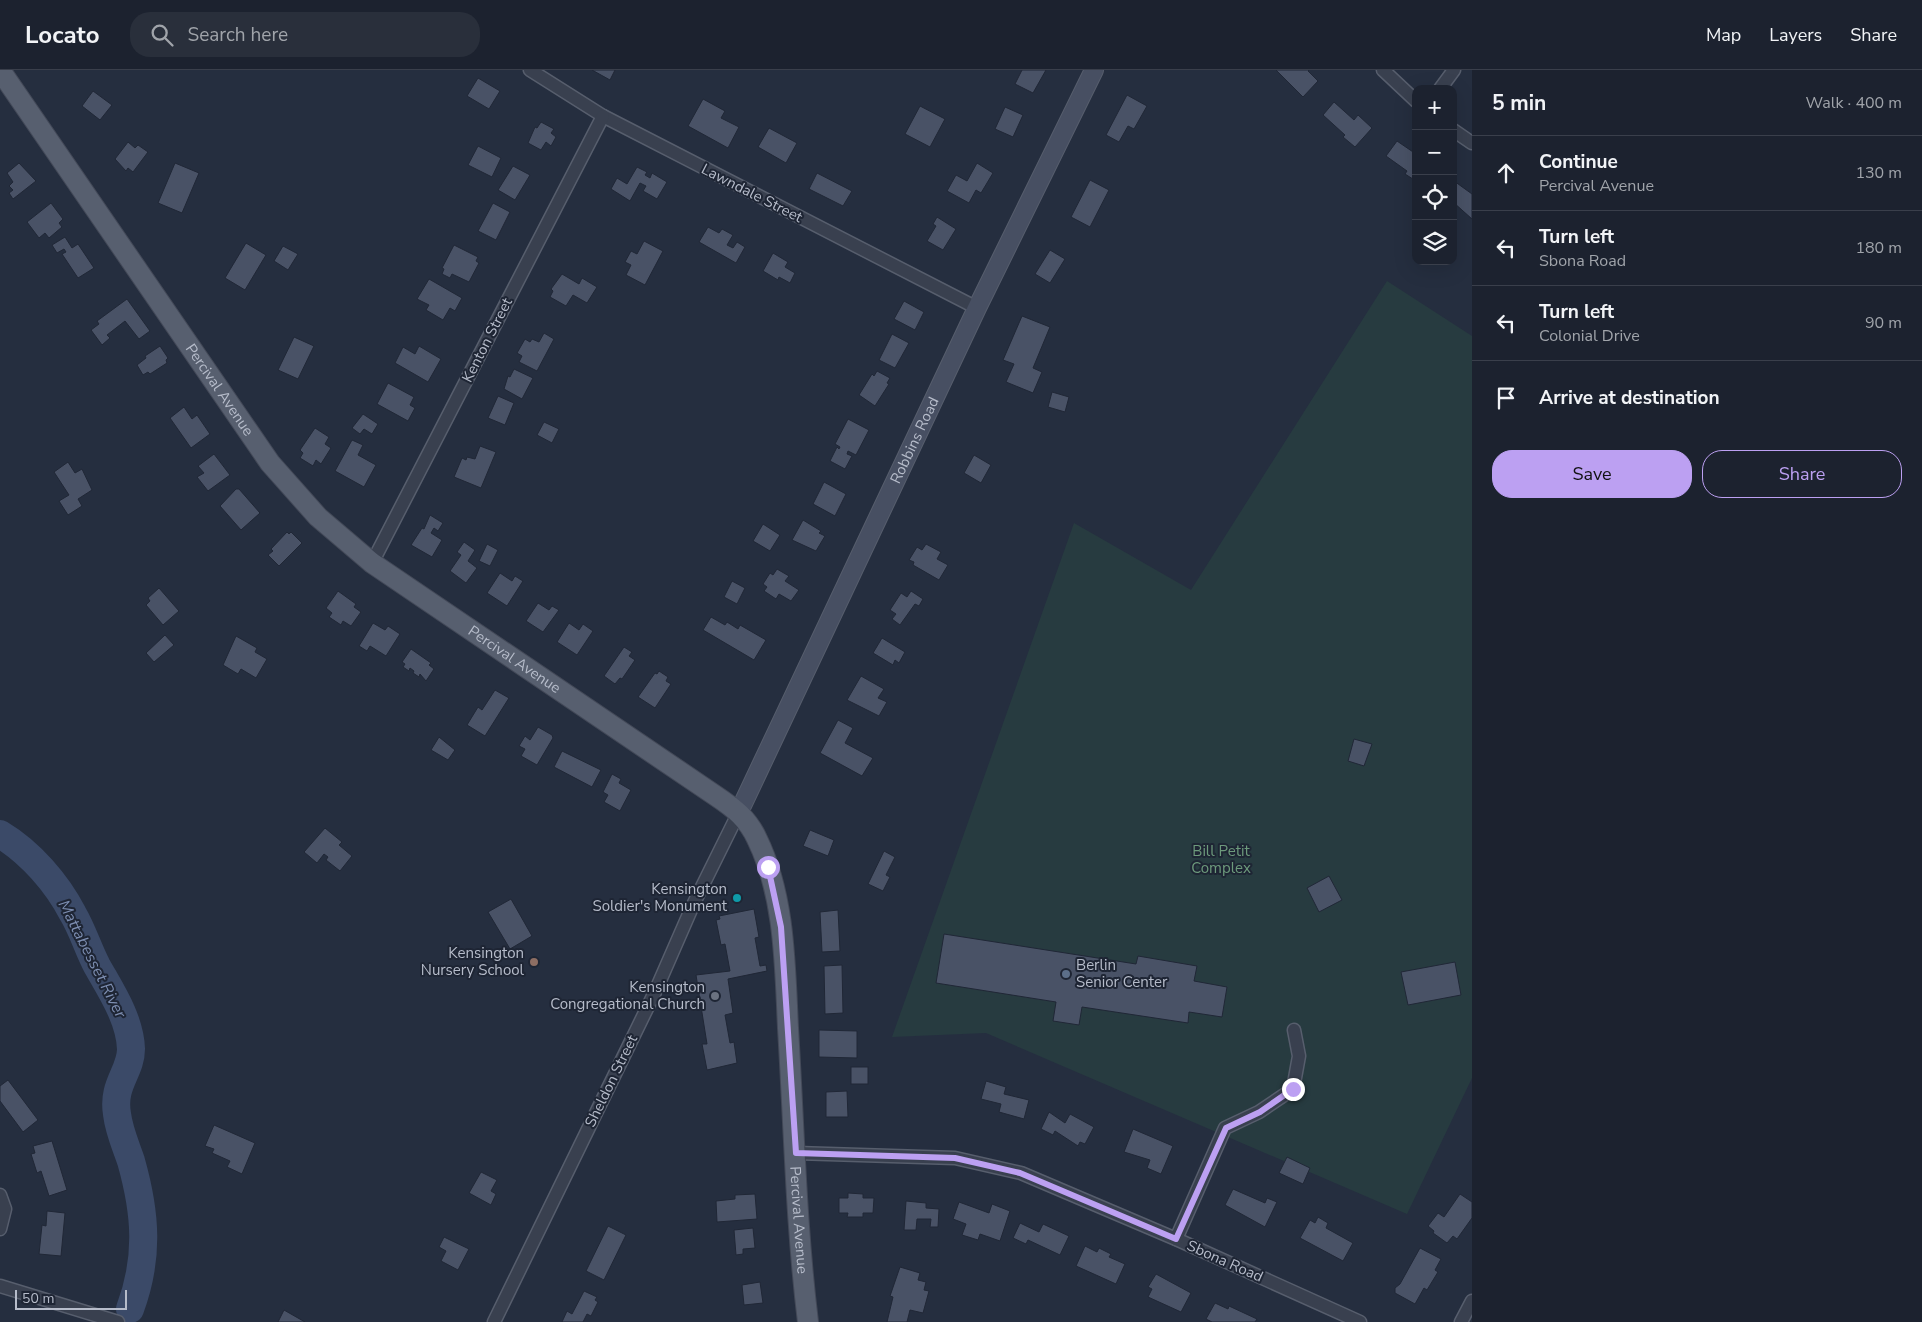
<!DOCTYPE html>
<html lang="en">
<head>
<meta charset="utf-8">
<style>
  body { margin:0; font-family:"Nunito Sans",sans-serif; background:#292f3b; color:#f1f3f6 }
  .controls { position:absolute; right:15px; top:15px; display:grid; overflow:hidden; border-radius:10px; box-shadow:0 5px 20px #0002 }
  .controls button { width:45px; height:45px; display:grid; place-items:center; padding:0; border:0; border-bottom:1px solid #3a3f4b; background:#1c222f; color:#f1f3f6; font:25px sans-serif }
  .scale { position:absolute; left:15px; bottom:12px; width:112px; box-sizing:border-box; padding-left:5px; border:2px solid #b6bcca; border-top:0; font-size:14px; line-height:18px; white-space:nowrap; color:#b6bcca; -webkit-text-stroke:4px #1e2534; paint-order:stroke }
  .stop { position:absolute; width:15px; height:15px; margin:-11px; border:4px solid #bca0f2; border-radius:50%; background:#fff }
  .stop.end { background:#bca0f2; border-color:#fff; box-shadow:0 1px 5px #0008 }
  .list { margin:0; padding:0; list-style:none }
  h2 { display:flex; justify-content:space-between; align-items:center; height:65px; margin:0; padding:0 20px; font-size:21px }
  h2 small { font-size:16px; font-weight:400; color:#a0a4aa }
  .list li { display:grid; grid-template-columns:32px 1fr auto; gap:15px; align-items:center; box-sizing:border-box; height:75px; padding:0 20px; border-top:1px solid #3a3f4b }
  .list b { display:block; font-size:19px; white-space:nowrap }
  .list p { margin:0; font-size:16px; white-space:nowrap; color:#a0a4aa }
  .list em { font-size:16px; font-style:normal; color:#a0a4aa }
  .actions { display:flex; gap:10px; padding:15px 20px }
  .actions a { flex:1; padding:11px 0; border:1px solid #bca0f2; border-radius:20px; text-align:center; font-size:18px; color:#bca0f2 }
  .actions .main { background:#bca0f2; color:#111 }
  .icon { flex:none; width:28px; height:28px; fill:none; stroke:currentColor; stroke-width:2; stroke-linecap:round; stroke-linejoin:round }
  .map { position:relative; flex:none; width:1472px; height:1252px; overflow:hidden }
  header { display:flex; align-items:center; gap:30px; box-sizing:border-box; height:70px; padding:0 25px; background:#1c222f; border-bottom:1px solid #3a3f4b }
  header strong { font-size:24px }
  nav { display:flex; gap:28px; margin-inline-start:auto; font-size:18px }
  .search { width:350px; height:45px; background:#292f3b; display:flex; align-items:center; gap:12px; box-sizing:border-box; padding:0 18px; border-radius:20px; color:#a0a4aa; font-size:19px }
  main { display:flex }
  aside { flex:1; background:#1c222f }
  .map>svg:first-child { display:block }
</style>
</head>
<body>
<header>
<strong>Locato</strong>
<div class="search"><svg class="icon" aria-label="search" viewBox="0 0 24 24"><circle cx="10" cy="10" r="6"/><path d="M15 15l6 6"/></svg>Search here</div>
<nav><a>Map</a><a>Layers</a><a>Share</a></nav>
</header>
<main>
<div class="map">
<svg width="1472" height="1252" viewBox="0 0 1472 1252">
  <rect width="100%" height="100%" fill="#252e3f"/>
  <path fill="#273b40" d="M1387,211L1472,266V1008L1407,1144L986,963L892,967L1074,453L1191,520Z"/>
  <g fill="none" stroke-linecap="round" stroke-linejoin="round">
    <path stroke="#3b4a68" stroke-width="28" d="M0,764C30,782 57,813 73,844C83,861 88,879 97,896C111,921 130,949 131,979C131,1002 112,1014 117,1044C119,1061 126,1076 131,1091C146,1144 149,1188 130,1239"/>
  </g>
  <g fill="#495266" stroke="#202736">
    <path d="M592,0H615L610,10Z"/>
    <path d="M1022,0H1046L1033,23L1015,14Z"/>
    <path d="M1276,0H1309L1308,1L1318,11L1303,27Z"/>
    <path d="M478,8L500,21L489,39L467,26Z"/>
    <path d="M93,21L112,35L100,50L82,36Z"/>
    <path d="M1127,25L1147,36L1134,59L1128,56L1119,72L1106,65Z"/>
    <path d="M703,29L725,41L721,48L739,57L728,78L688,56Z"/>
    <path d="M1334,32L1354,50L1358,45L1372,58L1355,77L1343,67L1345,65L1323,45Z"/>
    <path d="M920,36L945,49L930,77L905,64Z"/>
    <path d="M1005,37L1023,45L1013,67L995,59Z"/>
    <path d="M541,52L554,59L551,63L556,67L551,76L546,72L541,80L528,73L535,57L537,58Z"/>
    <path d="M769,58L797,73L786,93L758,77Z"/>
    <path d="M1397,71L1416,84V111L1405,104L1407,101L1386,86Z"/>
    <path d="M128,72L135,78L138,75L148,82L133,102L128,98L126,101L115,89Z"/>
    <path d="M478,76L501,88L492,107L468,95Z"/>
    <path d="M19,93L36,111L13,129L9,123L13,120L9,116L13,112L7,103Z"/>
    <path d="M175,93L199,103L182,143L158,133Z"/>
    <path d="M977,93L993,103L981,123L976,120L969,133L947,121L956,105L967,111Z"/>
    <path d="M513,96L530,105L515,130L498,120Z"/>
    <path d="M637,97L647,102L645,105L650,108L652,103L667,112L657,129L643,121L646,116L640,113L630,131L611,119L617,108L627,114Z"/>
    <path d="M817,103L852,121L843,136L809,119Z"/>
    <path d="M1090,110L1109,120L1090,157L1071,147Z"/>
    <path d="M1454,111L1472,124V149L1453,132Z"/>
    <path d="M51,133L63,149L59,153L62,157L49,168L45,163L39,168L27,152Z"/>
    <path d="M493,133L510,142L496,170L478,161Z"/>
    <path d="M937,147L956,159L943,180L927,171L936,156L933,154Z"/>
    <path d="M708,157L719,163L722,159L733,165L727,175L733,178L737,172L745,177L736,193L699,172Z"/>
    <path d="M65,167L72,178L78,174L94,198L78,208L62,184L66,182L64,179L57,183L52,175Z"/>
    <path d="M644,171L663,181L645,215L626,205L631,195L625,192L631,181L637,184Z"/>
    <path d="M246,173L266,185L245,220L225,208Z"/>
    <path d="M454,175L478,187L476,191L479,193L469,212L452,204L450,208L442,204L444,199L442,198Z"/>
    <path d="M283,176L298,184L288,200L274,191Z"/>
    <path d="M1050,180L1065,189L1050,213L1035,204Z"/>
    <path d="M773,183L788,192L785,197L795,203L790,213L779,207L778,210L763,201Z"/>
    <path d="M562,204L579,214L582,208L597,217L587,233L573,225L566,236L550,227L553,221L551,219Z"/>
    <path d="M429,209L462,228L455,241L450,238L443,250L426,240L429,235L417,229Z"/>
    <path d="M127,229L150,261L139,269L125,251L107,265L110,268L102,275L91,260L99,254L97,251Z"/>
    <path d="M904,231L924,242L915,260L894,249Z"/>
    <path d="M1022,246L1050,257L1033,298L1042,302L1033,323L1006,312L1014,294L1003,290Z"/>
    <path d="M544,263L554,269L537,301L519,292L522,286L517,283L525,269L530,272L532,269L539,272Z"/>
    <path d="M892,264L909,273L895,298L879,290Z"/>
    <path d="M294,267L314,276L298,309L278,300Z"/>
    <path d="M160,276L168,288L166,290L167,293L150,304L148,302L143,305L137,295L146,288L145,286Z"/>
    <path d="M419,276L441,289L428,312L395,293L403,277L415,284Z"/>
    <path d="M514,299L533,308L522,329L504,319L508,306L510,307Z"/>
    <path d="M877,301L890,308L887,313L889,314L875,336L859,325L872,304L874,306Z"/>
    <path d="M388,313L414,327L410,335L415,338L408,351L377,334Z"/>
    <path d="M1052,322L1069,327L1065,342L1048,337Z"/>
    <path d="M498,326L514,333L505,355L488,348Z"/>
    <path d="M184,337L192,349L197,345L210,364L191,378L170,348Z"/>
    <path d="M363,344L378,354L372,364L364,359L360,364L352,358Z"/>
    <path d="M848,349L869,360L856,385L848,381L847,384L852,386L845,399L830,391L837,377L839,379L840,377L835,374Z"/>
    <path d="M544,352L559,359L552,373L537,365Z"/>
    <path d="M315,358L329,367L325,374L331,378L321,394L316,390L313,396L300,388L303,383L300,380Z"/>
    <path d="M352,370L363,375L358,385L376,395L364,417L335,401Z"/>
    <path d="M480,376L496,382L481,418L454,407L462,388L466,390L467,387L475,389Z"/>
    <path d="M214,384L230,405L208,421L197,407L204,403L198,396Z"/>
    <path d="M974,385L991,395L981,413L964,403Z"/>
    <path d="M68,392L75,403L82,399L92,420L78,429L82,436L68,445L59,431L69,425L54,402Z"/>
    <path d="M824,412L846,424L835,446L813,434Z"/>
    <path d="M236,419H239L260,443L241,460L220,436Z"/>
    <path d="M430,445L443,453L438,461L434,458L431,463L442,470L432,487L411,475L422,458L424,459Z"/>
    <path d="M803,450L821,461L819,463L825,466L816,481L792,470Z"/>
    <path d="M763,454L780,465L770,481L753,471Z"/>
    <path d="M287,462L289,464L291,462L302,473L279,496L268,485L273,481L271,479Z"/>
    <path d="M464,472L475,480L468,491L477,498L466,513L450,501L461,485L457,482Z"/>
    <path d="M487,474L498,480L490,496L479,491Z"/>
    <path d="M926,474L941,482L937,489L948,495L939,510L913,495L914,492L909,490L917,477L922,480Z"/>
    <path d="M777,499L789,506L785,511L799,520L791,531L779,524L776,529L764,521L767,517L763,514L770,503L773,505Z"/>
    <path d="M500,503L512,511L515,506L523,511L507,536L487,523Z"/>
    <path d="M732,511L745,518L737,534L724,527Z"/>
    <path d="M159,518L179,541L163,555L146,535L150,531L148,528Z"/>
    <path d="M338,521L356,534L354,537L361,542L351,556L343,551L341,555L329,547L332,543L326,538Z"/>
    <path d="M911,521L923,529L919,536L915,534L900,555L892,549L896,544L890,540L901,523L907,527Z"/>
    <path d="M538,533L549,540L552,536L559,540L543,562L526,551Z"/>
    <path d="M711,547L725,555L727,552L738,559L740,555L766,570L754,590L703,560Z"/>
    <path d="M373,553L385,560L388,556L400,564L386,586L370,576L367,581L359,576Z"/>
    <path d="M569,553L579,560L583,554L593,561L577,585L557,572Z"/>
    <path d="M165,565L174,575L154,592L146,583Z"/>
    <path d="M236,566L257,578L255,582L267,589L256,608L241,599L238,604L223,595Z"/>
    <path d="M882,568L905,582L899,593L895,590L893,595L873,583Z"/>
    <path d="M624,577L632,582L629,586L635,590L622,609L620,608L615,614L604,606Z"/>
    <path d="M411,579L431,593L429,595L434,599L426,611L420,604L419,607L413,603L414,601L410,598L409,601L403,597L405,594L402,592Z"/>
    <path d="M659,601L668,607L666,611L671,614L655,638L638,627L655,603L657,604Z"/>
    <path d="M861,606L884,619L878,628L887,632L879,646L847,630Z"/>
    <path d="M495,620L509,628L485,666L467,655L478,637L482,640Z"/>
    <path d="M838,650L853,658L845,673L873,688L862,706L820,683Z"/>
    <path d="M538,657L552,665L553,668L537,695L521,686L525,679L519,676L525,666L530,670Z"/>
    <path d="M439,667L455,680L448,690L431,680Z"/>
    <path d="M1354,669L1372,674L1364,696L1348,691Z"/>
    <path d="M562,681L601,700L592,717L554,697Z"/>
    <path d="M612,704L621,709L619,713L631,720L620,741L604,732L608,725L603,722Z"/>
    <path d="M325,758L342,772L339,775L352,786L340,801L326,790L328,787L324,784L317,793L304,782Z"/>
    <path d="M810,760L834,770L828,786L803,776Z"/>
    <path d="M884,781L895,787L886,805L890,807L883,821L868,814Z"/>
    <path d="M1329,806L1342,830L1319,842L1307,818Z"/>
    <path d="M511,829L532,866L510,879L488,842Z"/>
    <path d="M754,839L759,867L755,868L760,896L766,895L767,901L728,909L733,943L725,945L730,973L734,972L737,993L707,1000L702,974H707L696,905L730,901L725,874L721,875L716,850L720,849L719,846Z"/>
    <path d="M838,840L840,881L822,882L820,842Z"/>
    <path d="M944,864L1136,894L1138,886L1197,896L1194,911L1227,917L1222,947L1189,942L1188,953L1082,937L1079,955L1053,951L1056,932L936,913Z"/>
    <path d="M1455,892L1461,925L1408,935L1401,902Z"/>
    <path d="M842,895L843,943L825,944L824,896Z"/>
    <path d="M819,960L857,961V988L819,987Z"/>
    <rect x="851" y="997" width="17" height="17"/>
    <path d="M8,1010L38,1050L23,1062L0,1031V1016Z"/>
    <path d="M986,1011L1006,1017L1004,1024L1029,1030L1024,1049L999,1042L1001,1034L981,1029Z"/>
    <path d="M847,1021L848,1047H826V1022Z"/>
    <path d="M1049,1042L1065,1053L1070,1044L1094,1057L1085,1074L1080,1072L1078,1076L1055,1061L1053,1065L1041,1059Z"/>
    <path d="M214,1055L255,1073L242,1104L227,1097L230,1091L212,1083L214,1079L205,1076Z"/>
    <path d="M1133,1059L1173,1076L1161,1104L1147,1098L1150,1090L1124,1082Z"/>
    <path d="M52,1071L67,1120L49,1126L41,1101L37,1103L31,1084L35,1083L33,1076Z"/>
    <path d="M1287,1087L1310,1098L1303,1114L1279,1103Z"/>
    <path d="M481,1102L497,1110L491,1121L496,1124L491,1135L469,1123Z"/>
    <path d="M1233,1119L1265,1133L1267,1128L1277,1132L1265,1157L1225,1135Z"/>
    <path d="M848,1123L863,1124V1128H874L873,1143H863V1147H847L848,1143H839V1128H848Z"/>
    <path d="M755,1124L757,1149L717,1152L716,1131L735,1129V1125Z"/>
    <path d="M1460,1124L1472,1132V1148L1457,1169L1453,1166L1447,1173L1433,1163L1434,1161L1428,1156L1438,1143L1444,1147Z"/>
    <path d="M906,1131L926,1133V1138L939,1139L938,1157H930L931,1149H917L916,1160H904Z"/>
    <path d="M959,1132L989,1143L992,1134L1010,1141L1000,1171L980,1164L978,1170L962,1165L966,1154L953,1149Z"/>
    <path d="M47,1141L65,1143L61,1186L39,1184L42,1155L46,1156Z"/>
    <path d="M1318,1147L1328,1153L1326,1158L1353,1173L1343,1191L1300,1168L1310,1150L1315,1153Z"/>
    <path d="M1020,1153L1039,1162L1043,1154L1069,1166L1060,1185L1028,1170L1026,1174L1013,1168Z"/>
    <path d="M608,1156L626,1165L604,1210L586,1201Z"/>
    <path d="M753,1158L755,1178L743,1179V1184L736,1185L734,1160Z"/>
    <path d="M444,1167L469,1179L458,1200L441,1191L446,1181L439,1177Z"/>
    <path d="M1085,1176L1097,1182L1099,1178L1111,1184L1109,1187L1125,1194L1116,1214L1076,1196Z"/>
    <path d="M1420,1178L1441,1189L1435,1200L1438,1202L1427,1220L1424,1218L1415,1234L1395,1223V1218L1400,1214Z"/>
    <path d="M900,1197L920,1203L918,1210L926,1212L924,1220L929,1221L923,1243L910,1240L907,1252H887L893,1227L890,1226Z"/>
    <path d="M1156,1204L1191,1223L1181,1242L1148,1227L1152,1219L1148,1217Z"/>
    <path d="M760,1212L763,1233L744,1235L742,1215Z"/>
    <path d="M584,1221L597,1227L595,1230L598,1232L591,1246L587,1244L583,1252H562L567,1241L572,1244Z"/>
    <path d="M1215,1233L1228,1239L1229,1236L1257,1249L1255,1252H1212L1206,1249Z"/>
    <path d="M284,1240L305,1252H278Z"/>
  </g>
  <g fill="none" stroke-linecap="round" stroke-linejoin="round">
    <g stroke="#575e6d" stroke-width="15">
      <g id="street">
        <path d="M530,0L603,46L977,238"/>
        <path d="M1383,0L1416,31"/>
        <path d="M1440,19L1454,0"/>
        <path d="M1453,60L1472,73"/>
        <path d="M372,493L603,46"/>
        <path d="M796,1083L955,1088L1021,1103L1176,1169L1360,1252"/>
        <path d="M0,1125L5,1139L0,1159"/>
        <path d="M1176,1169L1225,1058L1259,1042L1293,1019L1299,986L1294,960"/>
        <path d="M0,1216L118,1252"/>
        <path d="M494,1252L655,922L693,835L739,742"/>
        <path d="M1461,1252L1472,1231"/>
      </g>
    </g>
    <g stroke="#575e6d" stroke-width="20">
      <g id="secondary">
        <path id="s1" d="M739,742L977,238L1094,0"/>
      </g>
    </g>
    <g stroke="#434958" stroke-width="22">
      <g id="primary">
        <path id="s2" d="M0,0L270,393L318,447L372,493L716,726C734,738 748,749 757,769C785,826 785,896 788,958C794,1056 796,1155 808,1252"/>
      </g>
    </g>
    <use href="#street" stroke="#39404f" stroke-width="12"/>
    <use href="#secondary" stroke="#474f62" stroke-width="18"/>
    <use href="#primary" stroke="#575f6f" stroke-width="20"/>
  </g>
  <g fill="none" stroke-linecap="round" stroke-linejoin="round">
    <path stroke="#bca0f2" stroke-width="6" d="M768,797L781,857L796,1083L955,1088L1020,1103L1176,1169L1226,1058L1260,1042L1293,1019"/>
  </g>
  <circle fill="#0f9aa8" stroke="#1e2534" stroke-width="2" cx="737" cy="828" r="5"/>
  <circle fill="#8d6e63" stroke="#1e2534" stroke-width="2" cx="534" cy="892" r="5"/>
  <circle fill="#5c6f8a" stroke="#1e2534" stroke-width="2" cx="1066" cy="904" r="5"/>
  <circle fill="#6b7280" stroke="#1e2534" stroke-width="2" cx="715" cy="926" r="5"/>
  <g text-anchor="middle" dominant-baseline="central" stroke-width="4" stroke-linejoin="round" paint-order="stroke">
    <g font-size="15" fill="#b6bcca" stroke="#1e2534">
      <text transform="translate(752 123) rotate(27)">Lawndale Street</text>
      <text transform="translate(487 270) rotate(-63)">Kenton Street</text>
      <text stroke="none"><textPath href="#s2" startOffset="388">Percival Avenue</textPath></text>
      <text stroke="none"><textPath href="#s1" startOffset="411">Robbins Road</textPath></text>
      <text stroke="none"><textPath href="#s2" startOffset="792">Percival Avenue</textPath></text>
      <text transform="translate(611 1011) rotate(-64)">Sheldon Street</text>
      <text stroke="none"><textPath href="#s2" startOffset="1481">Percival Avenue</textPath></text>
      <text transform="translate(1225 1191) rotate(24)">Sbona Road</text>
    </g>
    <g font-size="15" fill="#6d9a7c" stroke="#1e2534">
      <text x="1221" y="781">Bill Petit<tspan x="1221" dy="17">Complex</tspan></text>
    </g>
    <g font-size="15" fill="#b6bcca" stroke="#1e2534" text-anchor="end">
      <text x="727" y="819">Kensington<tspan x="727" dy="17">Soldier's Monument</tspan></text>
      <text x="524" y="883">Kensington<tspan x="524" dy="17">Nursery School</tspan></text>
      <text x="1076" y="895" text-anchor="start">Berlin<tspan x="1076" dy="17">Senior Center</tspan></text>
      <text x="705" y="917">Kensington<tspan x="705" dy="17">Congregational Church</tspan></text>
    </g>
    <g font-size="16" font-style="italic" fill="#7d8eb1" stroke="#1e2534">
      <text transform="translate(92 889) rotate(63)">Mattabesset River</text>
    </g>
  </g>
</svg>
<div class="controls">
<button>+</button>
<button>−</button>
<button><svg class="icon" aria-label="locate" viewBox="0 0 24 24"><circle cx="12" cy="12" r="6"/><path d="M12 2v4M12 18v4M2 12h4M18 12h4"/></svg></button>
<button><svg class="icon" aria-label="layers" viewBox="0 0 24 24"><path d="M12 4l9 5-9 5-9-5zM3 14l9 5 9-5"/></svg></button>
</div>
<div class="scale">50 m</div>
<div class="stop" style="left:768px;top:797px"></div>
<div class="stop end" style="left:1293px;top:1019px"></div>
</div>
<aside>
<h2>5 min<small>Walk · 400 m</small></h2>
<ul class="list">
<li><svg class="icon" aria-label="ahead" viewBox="0 0 24 24"><path d="M12 20V5M6 11l6-6 6 6"/></svg><div><b>Continue</b><p>Percival Avenue</p></div><em>130 m</em></li>
<li><svg class="icon" aria-label="left" viewBox="0 0 24 24"><path d="M17 20v-9H6M10 6l-5 5 5 5"/></svg><div><b>Turn left</b><p>Sbona Road</p></div><em>180 m</em></li>
<li><svg class="icon" aria-label="left" viewBox="0 0 24 24"><path d="M17 20v-9H6M10 6l-5 5 5 5"/></svg><div><b>Turn left</b><p>Colonial Drive</p></div><em>90 m</em></li>
<li><svg class="icon" aria-label="arrive" viewBox="0 0 24 24"><path d="M6 21V4h12l-3 4 3 4H6"/></svg><div><b>Arrive at destination</b></div></li>
</ul>
<div class="actions"><a class="main">Save</a><a>Share</a></div>
</aside>
</main>
</body>
</html>
